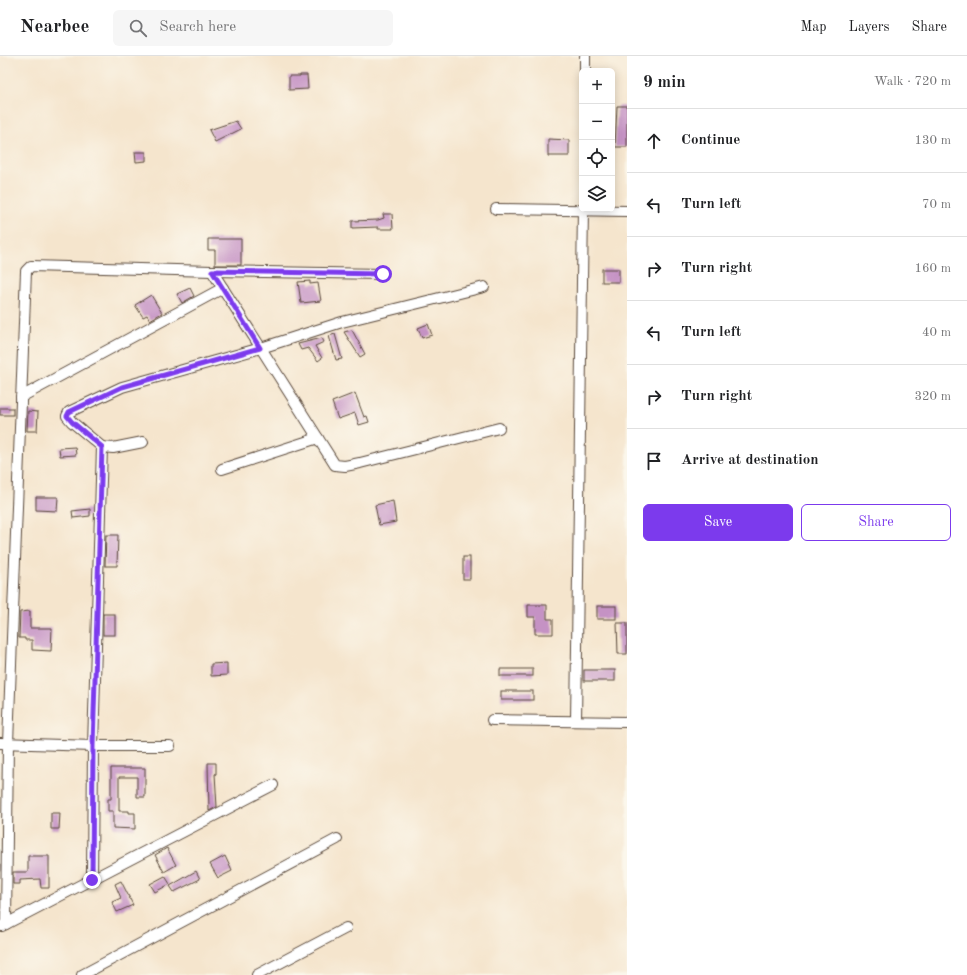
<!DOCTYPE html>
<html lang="en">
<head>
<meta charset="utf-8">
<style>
  body { margin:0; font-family:"Old Standard TT",serif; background:#f6f6f6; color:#202124 }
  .controls { position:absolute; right:12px; top:12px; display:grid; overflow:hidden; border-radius:6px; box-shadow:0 2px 10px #0003 }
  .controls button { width:36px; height:36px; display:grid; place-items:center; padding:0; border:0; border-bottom:1px solid #e0e0e0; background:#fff; color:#202124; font:20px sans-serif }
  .stop { position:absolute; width:12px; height:12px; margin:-9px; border:3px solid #7c3aed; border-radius:50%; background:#fff }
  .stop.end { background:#7c3aed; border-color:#fff; box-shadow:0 1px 4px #0008 }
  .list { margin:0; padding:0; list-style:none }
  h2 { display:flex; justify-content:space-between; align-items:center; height:52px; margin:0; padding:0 16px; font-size:17px }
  h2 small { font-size:13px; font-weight:400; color:#757577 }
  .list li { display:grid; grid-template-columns:26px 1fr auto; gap:12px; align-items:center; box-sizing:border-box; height:64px; padding:0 16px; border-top:1px solid #e0e0e0 }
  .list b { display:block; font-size:15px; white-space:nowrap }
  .list em { font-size:13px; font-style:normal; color:#757577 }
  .actions { display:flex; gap:8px; padding:12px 16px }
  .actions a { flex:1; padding:9px 0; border:1px solid #7c3aed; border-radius:6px; text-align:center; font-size:14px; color:#7c3aed }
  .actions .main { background:#7c3aed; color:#fff }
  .icon { flex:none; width:22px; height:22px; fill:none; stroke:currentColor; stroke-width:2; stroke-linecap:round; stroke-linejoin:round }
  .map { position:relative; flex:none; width:627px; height:919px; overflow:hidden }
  header { display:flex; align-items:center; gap:24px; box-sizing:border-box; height:56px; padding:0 20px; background:#fff; border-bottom:1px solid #e0e0e0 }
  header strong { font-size:19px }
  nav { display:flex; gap:22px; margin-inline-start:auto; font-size:14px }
  .search { width:280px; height:36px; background:#f6f6f6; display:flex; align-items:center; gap:10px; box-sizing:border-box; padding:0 14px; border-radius:6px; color:#757577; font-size:15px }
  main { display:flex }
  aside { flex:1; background:#fff }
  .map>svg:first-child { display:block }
</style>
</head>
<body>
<header>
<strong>Nearbee</strong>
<div class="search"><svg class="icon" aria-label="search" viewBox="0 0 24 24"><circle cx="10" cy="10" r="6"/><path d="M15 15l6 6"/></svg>Search here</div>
<nav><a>Map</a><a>Layers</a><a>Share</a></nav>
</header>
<main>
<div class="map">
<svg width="627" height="919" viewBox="0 0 627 919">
  <rect width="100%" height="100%" fill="#fbf7ec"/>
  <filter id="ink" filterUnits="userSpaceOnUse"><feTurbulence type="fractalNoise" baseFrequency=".025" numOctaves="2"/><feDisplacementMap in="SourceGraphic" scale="8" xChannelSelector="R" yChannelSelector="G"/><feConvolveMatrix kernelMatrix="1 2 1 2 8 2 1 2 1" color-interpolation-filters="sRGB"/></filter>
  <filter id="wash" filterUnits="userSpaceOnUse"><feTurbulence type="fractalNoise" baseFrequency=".012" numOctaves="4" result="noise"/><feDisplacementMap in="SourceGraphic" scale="16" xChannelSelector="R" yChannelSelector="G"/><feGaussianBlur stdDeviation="0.9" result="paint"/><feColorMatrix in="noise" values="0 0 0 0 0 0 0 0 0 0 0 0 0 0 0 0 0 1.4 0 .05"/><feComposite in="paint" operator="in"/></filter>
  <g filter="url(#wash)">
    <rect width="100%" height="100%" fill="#f5e5cd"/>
    <g id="blocks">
      <g fill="#c592c4">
        <path d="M300,19H307L308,33L289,34V20H300Z"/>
        <path d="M617,50H627V91H615Z"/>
        <path d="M236,65L241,73L215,86L209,74Z"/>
        <path d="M548,83L569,84V100H548Z"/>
        <path d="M135,96H146V105L136,106Z"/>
        <path d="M383,158H392L393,173H378V171L352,172V165L378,164L384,162Z"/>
        <path d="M208,183H241V209H215V194H208Z"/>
        <rect x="602" y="213" width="17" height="13"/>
        <path d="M310,225V228L318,227L321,245L301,247L298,226Z"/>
        <path d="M190,232L194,240L182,247L177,238Z"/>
        <path d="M151,239L162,257L150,264L147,259L143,261L135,249Z"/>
        <path d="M428,268L432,279L422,282L418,272Z"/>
        <path d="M352,274L365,298L360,301L344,276Z"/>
        <path d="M335,278L342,303L336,304L329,280Z"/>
        <path d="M322,282L324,286L315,290L322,302L318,305L308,292L301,294L298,288Z"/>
        <path d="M355,337L364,361L367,360L369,366L359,369L355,357L338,363L332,346Z"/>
        <rect x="0" y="352" width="13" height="7"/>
        <path d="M28,355L38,356L37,375H27Z"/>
        <path d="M75,391L76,399L60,400L59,392Z"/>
        <path d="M36,441H58L57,455L36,454Z"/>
        <path d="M393,445L396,466L379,469L375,449Z"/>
        <path d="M90,453V460L73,462L72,455Z"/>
        <path d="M106,479H118L117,510H105Z"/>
        <rect x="463" y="501" width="7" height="22"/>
        <path d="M528,549H547V563H553V578H535V561H528Z"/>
        <rect x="597" y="550" width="19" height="13"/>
        <path d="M30,555V572H52L51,595L32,594V584H25V582H19L20,556Z"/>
        <rect x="103" y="558" width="12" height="21"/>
        <path d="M617,567H627V598H618Z"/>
        <path d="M227,607V619L211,620V608Z"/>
        <rect x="500" y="613" width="33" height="7"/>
        <rect x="584" y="614" width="31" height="11"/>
        <rect x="501" y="635" width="32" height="9"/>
        <path d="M208,707H216V718H215L217,751L209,755Z"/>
        <path d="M111,712H145V741H137V721H119V755H129V757H135V773L113,772V755H108V743H111Z"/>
        <path d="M51,757H60L59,773H51Z"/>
        <path d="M167,792L176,809L164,816L155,799Z"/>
        <path d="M28,800H49V832H41L40,823L20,824V828H13V816H28Z"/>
        <path d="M225,800L232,815L218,822L210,808Z"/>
        <path d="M196,815L200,823L174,836L170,830Z"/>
        <path d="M165,820L170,828L155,836L150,828Z"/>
        <path d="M121,825L133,849L117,856L112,846L121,842L115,828Z"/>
      </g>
    </g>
  </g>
  <g filter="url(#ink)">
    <use href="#blocks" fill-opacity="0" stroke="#574638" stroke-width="1"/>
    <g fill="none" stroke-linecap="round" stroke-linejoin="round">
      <g stroke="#574638" stroke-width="12">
        <g id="minor">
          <path d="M585,15V0"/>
          <path d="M496,153L627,155"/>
          <path d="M212,215L335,409L345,410L360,407L499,372"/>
          <path d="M21,341L223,232"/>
          <path d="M143,386L113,392L102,391L72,366L67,360L69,356L122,331L261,292L342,266L484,231"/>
          <path d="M222,413L318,382"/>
          <path d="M492,664L627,666"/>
          <path d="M576,665L583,153"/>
          <path d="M0,687L93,690H170"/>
          <path d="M92,824L93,690L102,391"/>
          <path d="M6,868L8,687L26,215L31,210L212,215L383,218"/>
          <path d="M2,870L273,729"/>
          <path d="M82,919L337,783"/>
          <path d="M257,919L346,872"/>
        </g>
      </g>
      <use href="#minor" stroke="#fff" stroke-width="10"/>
    </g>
  </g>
  <g fill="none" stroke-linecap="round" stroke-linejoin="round" filter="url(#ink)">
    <path stroke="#7c3aed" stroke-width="5" d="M92,824L93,690L102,391L72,366L67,360L69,356L122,331L260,292L212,215L383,218"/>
  </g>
</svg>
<div class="controls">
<button>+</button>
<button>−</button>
<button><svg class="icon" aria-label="locate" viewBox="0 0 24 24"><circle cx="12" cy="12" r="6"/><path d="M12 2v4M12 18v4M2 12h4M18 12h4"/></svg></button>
<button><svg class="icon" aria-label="layers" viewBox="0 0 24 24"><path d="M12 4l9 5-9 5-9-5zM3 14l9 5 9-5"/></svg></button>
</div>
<div class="stop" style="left:383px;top:218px"></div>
<div class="stop end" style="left:92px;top:824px"></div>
</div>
<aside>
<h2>9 min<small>Walk · 720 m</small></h2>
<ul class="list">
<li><svg class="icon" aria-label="ahead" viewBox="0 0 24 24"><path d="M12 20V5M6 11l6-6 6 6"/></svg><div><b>Continue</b></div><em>130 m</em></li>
<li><svg class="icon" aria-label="left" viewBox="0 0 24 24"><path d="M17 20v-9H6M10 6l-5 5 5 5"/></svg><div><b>Turn left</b></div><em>70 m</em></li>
<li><svg class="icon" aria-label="right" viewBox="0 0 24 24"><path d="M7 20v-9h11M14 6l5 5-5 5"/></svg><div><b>Turn right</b></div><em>160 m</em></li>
<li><svg class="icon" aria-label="left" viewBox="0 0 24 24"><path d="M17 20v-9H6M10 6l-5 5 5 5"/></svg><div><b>Turn left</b></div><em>40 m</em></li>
<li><svg class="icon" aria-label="right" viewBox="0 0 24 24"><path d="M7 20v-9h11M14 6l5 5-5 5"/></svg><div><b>Turn right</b></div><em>320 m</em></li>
<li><svg class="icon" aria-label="arrive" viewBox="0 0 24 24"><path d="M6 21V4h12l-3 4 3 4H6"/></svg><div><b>Arrive at destination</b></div></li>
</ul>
<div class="actions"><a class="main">Save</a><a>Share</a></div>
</aside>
</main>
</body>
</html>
